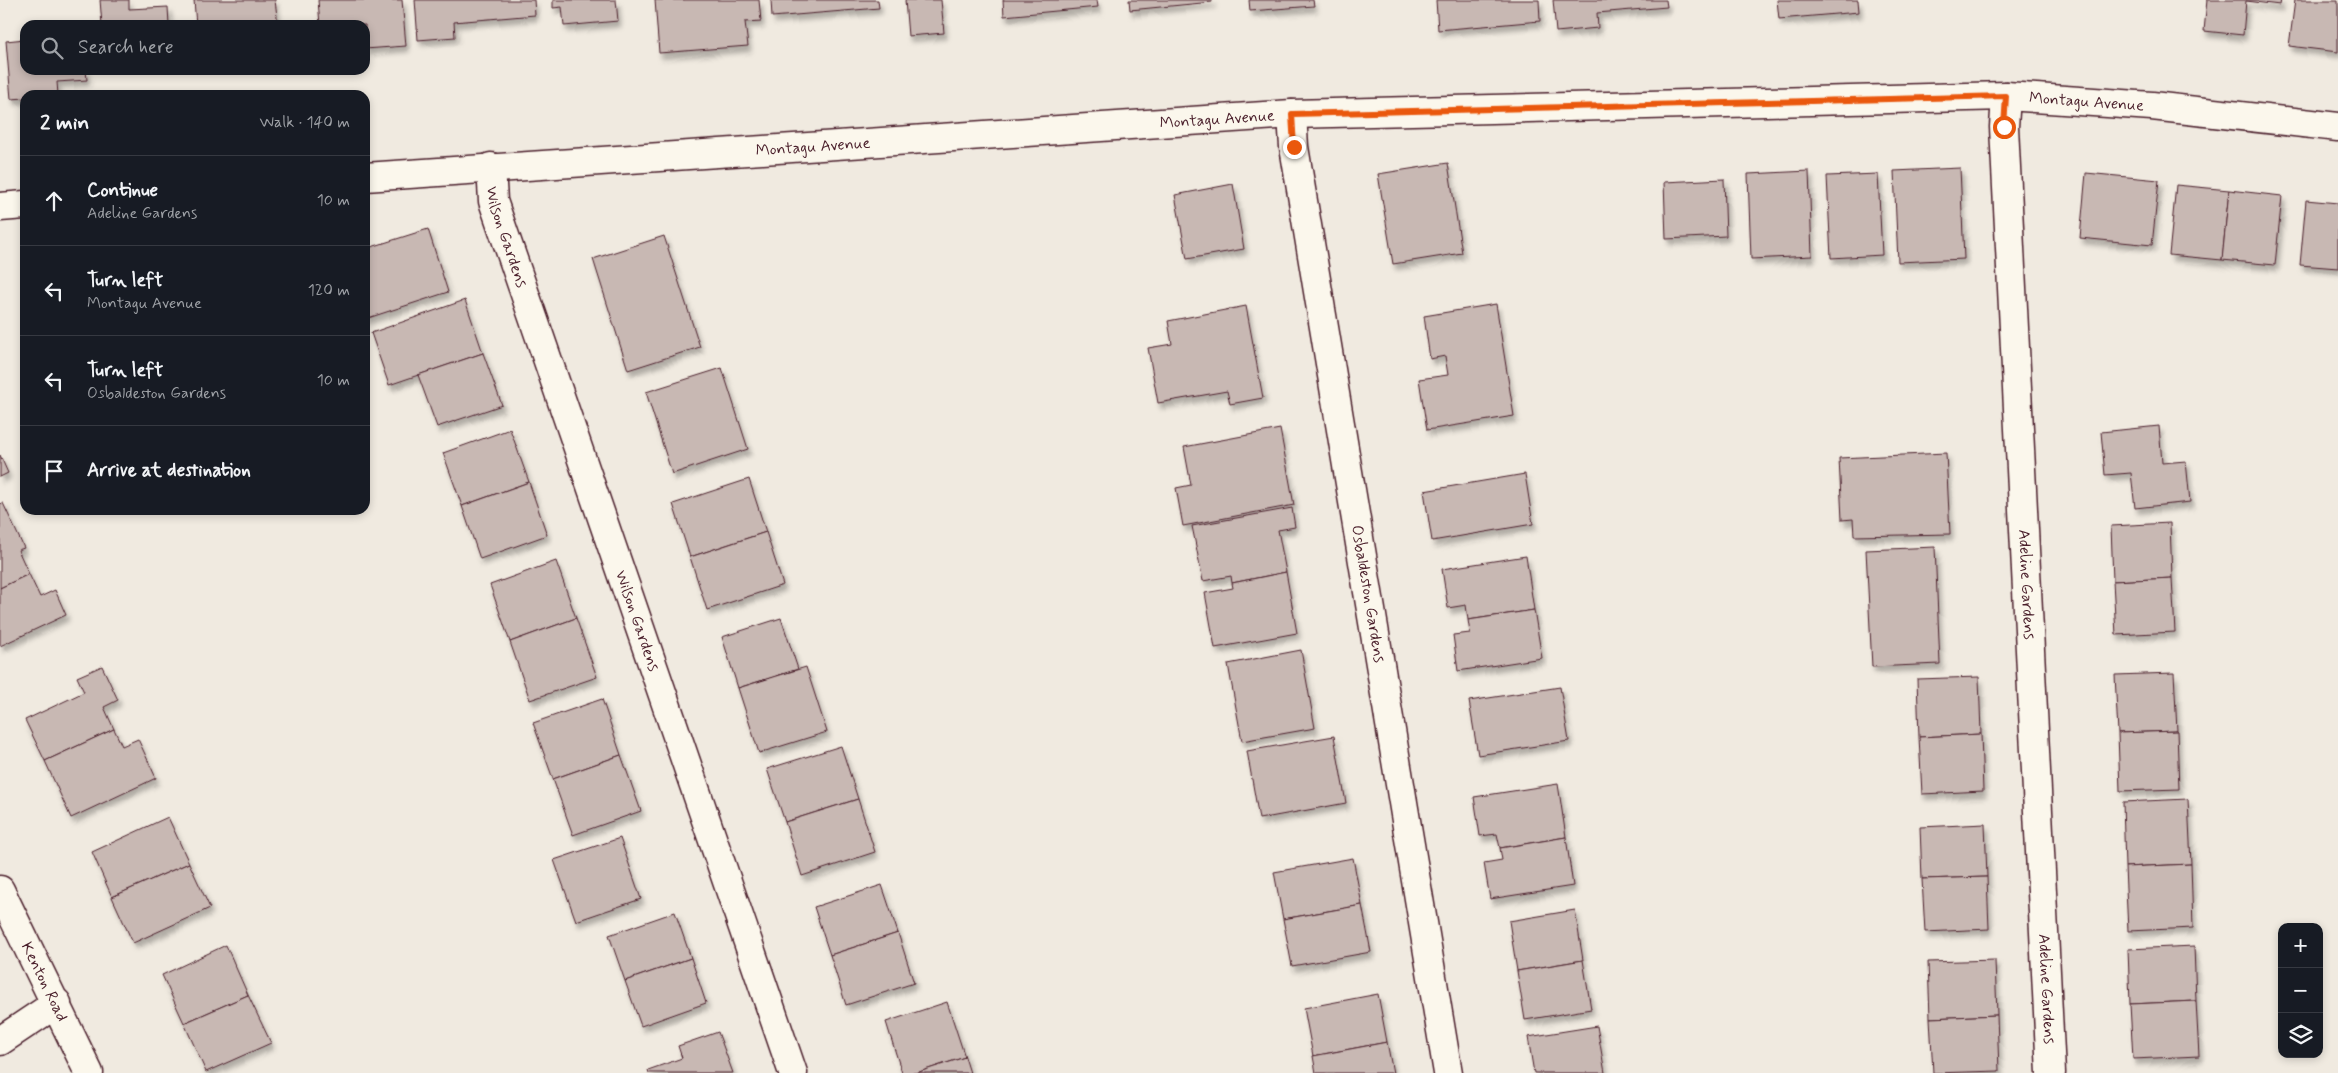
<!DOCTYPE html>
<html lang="en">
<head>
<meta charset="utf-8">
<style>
  body { margin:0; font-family:Mynerve,sans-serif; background:#242831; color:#f1f3f6 }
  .controls { position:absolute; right:15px; bottom:15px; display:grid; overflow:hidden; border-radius:10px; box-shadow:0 2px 8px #0003 }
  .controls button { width:45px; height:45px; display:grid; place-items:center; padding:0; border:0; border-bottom:1px solid #363941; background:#171b24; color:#f1f3f6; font:25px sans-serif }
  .stop { position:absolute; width:15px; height:15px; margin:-11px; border:4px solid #ea580c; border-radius:50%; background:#fff }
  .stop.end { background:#ea580c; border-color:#fff; box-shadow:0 1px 5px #0008 }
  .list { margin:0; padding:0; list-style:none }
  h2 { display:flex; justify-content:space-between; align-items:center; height:65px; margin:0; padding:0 20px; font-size:21px }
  h2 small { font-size:16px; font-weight:400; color:#9ea1a6 }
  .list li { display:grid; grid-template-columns:32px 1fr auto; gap:15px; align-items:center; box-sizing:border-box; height:90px; padding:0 20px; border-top:1px solid #363941 }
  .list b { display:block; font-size:19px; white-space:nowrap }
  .list p { margin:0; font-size:16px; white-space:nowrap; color:#9ea1a6 }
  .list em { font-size:16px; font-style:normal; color:#9ea1a6 }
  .icon { flex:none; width:28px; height:28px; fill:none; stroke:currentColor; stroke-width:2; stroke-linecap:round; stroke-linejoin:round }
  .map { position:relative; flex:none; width:2338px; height:1073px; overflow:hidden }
  .search { position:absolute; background:#171b24; box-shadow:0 2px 8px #0003; left:20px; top:20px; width:350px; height:55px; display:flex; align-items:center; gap:12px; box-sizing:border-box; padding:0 18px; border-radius:15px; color:#9ea1a6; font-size:19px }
  .panel { position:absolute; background:#171b24; box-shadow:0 2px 8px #0003; left:20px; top:90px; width:350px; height:425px; border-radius:15px }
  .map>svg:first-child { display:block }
</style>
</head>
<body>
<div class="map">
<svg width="2338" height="1073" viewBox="0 0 2338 1073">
  <defs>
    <filter id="shadow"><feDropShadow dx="3" dy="5.5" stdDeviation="2.5" flood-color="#0004"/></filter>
  </defs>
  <rect width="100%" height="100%" fill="#f0eae0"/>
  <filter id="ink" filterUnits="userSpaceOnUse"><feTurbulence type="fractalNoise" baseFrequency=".02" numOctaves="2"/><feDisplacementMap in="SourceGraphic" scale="10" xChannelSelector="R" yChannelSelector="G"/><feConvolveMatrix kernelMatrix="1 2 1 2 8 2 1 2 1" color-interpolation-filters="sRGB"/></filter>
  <g filter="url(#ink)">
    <g fill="#c8b8b3" stroke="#4a1f2b" filter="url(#shadow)">
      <path d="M100,0H129V9L168,7L169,25H102Z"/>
      <path d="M194,0H275L278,25H196Z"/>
      <path d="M318,0H402L406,46L365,49V25H320Z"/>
      <path d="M415,0H534L535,15L454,22L455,37L418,40Z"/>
      <path d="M553,0H616L618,21L564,26L562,7L553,8Z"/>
      <path d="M655,0H759L761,21L745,22L748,46L659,53Z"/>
      <path d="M771,0H878L879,8L772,17Z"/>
      <path d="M905,0H941L944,33L908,36Z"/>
      <path d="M1003,0H1097L1098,7L1004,16Z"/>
      <path d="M1129,0H1212V2L1130,10Z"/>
      <path d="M1249,0H1313L1314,6L1250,11Z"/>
      <path d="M1436,0H1539L1540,21L1438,30Z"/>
      <path d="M1553,0H1666L1667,7L1597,13L1598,28L1556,32Z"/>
      <path d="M1777,0H1858L1859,12L1779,19Z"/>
      <path d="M2207,0H2281L2280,5L2246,1L2243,35L2204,31Z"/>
      <path d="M2295,0H2338V52L2289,46Z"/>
      <path d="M25,39V70H86L87,80L57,82L58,95H25V98L11,99L6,41Z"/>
      <path d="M1448,163L1462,253L1393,264L1378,174Z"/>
      <path d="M1960,168L1964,259L1898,262L1894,171Z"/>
      <path d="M1809,171L1812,256L1751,259L1748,174Z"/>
      <path d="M2086,173L2159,180L2152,245L2080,238Z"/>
      <path d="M1878,174L1882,255L1831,258L1827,176Z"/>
      <path d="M1724,179L1726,236L1666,239L1664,182Z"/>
      <path d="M1233,184L1244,249L1187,259L1175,195Z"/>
      <path d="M2176,185L2229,190L2222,260L2169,255Z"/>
      <path d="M2229,190L2282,196L2275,265L2222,260Z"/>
      <path d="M2306,200L2338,203V268L2300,265Z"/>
      <path d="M428,229L448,292L365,319V249Z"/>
      <path d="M664,236L700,347L628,370L593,259Z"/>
      <path d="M465,300L483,353L389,385L371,333Z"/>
      <path d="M1496,304L1514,416L1427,430L1419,379L1448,375L1445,356L1430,359L1424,316Z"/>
      <path d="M1246,306L1263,398L1230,404L1227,391L1158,403L1148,348L1172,344L1168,321Z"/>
      <path d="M483,353L502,405L437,427L418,375Z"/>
      <path d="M722,368L748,449L672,474L646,392Z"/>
      <path d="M2159,426L2162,463L2186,461L2190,502L2135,508L2131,473L2105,475L2101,432Z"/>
      <path d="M510,429L529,482L462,506L443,453Z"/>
      <path d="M1280,429L1294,505L1183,526L1176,488L1191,485L1184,447Z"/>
      <path d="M1946,453L1950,534L1854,536L1853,519L1842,520L1839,458Z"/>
      <path d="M0,455L8,473L0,477Z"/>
      <path d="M1525,474L1533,524L1432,541L1424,491Z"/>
      <path d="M749,479L766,532L690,557L673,504Z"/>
      <path d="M529,482L547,535L480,559L462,506Z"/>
      <path d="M3,503L24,548L18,550L29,574L0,588V504Z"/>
      <path d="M1292,508L1295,527L1278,530L1286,572L1232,583L1231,576L1203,581L1192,526Z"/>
      <path d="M2170,523L2172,578L2113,581L2111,526Z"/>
      <path d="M766,532L783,585L707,610L690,557Z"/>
      <path d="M1935,547L1940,664L1872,667L1866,550Z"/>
      <path d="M1526,556L1534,610L1468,620L1466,605L1448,608L1442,569Z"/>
      <path d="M556,561L576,618L510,642L490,585Z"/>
      <path d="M1286,572L1297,633L1215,648L1205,593L1233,588L1232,583Z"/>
      <path d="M29,574L40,597L55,590L66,615L0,646V588Z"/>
      <path d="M2172,578L2175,632L2116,635L2113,581Z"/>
      <path d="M1534,610L1542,658L1458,671L1453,635L1470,633L1468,620Z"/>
      <path d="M576,618L597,677L530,700L510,642Z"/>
      <path d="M781,618L798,669L738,688L722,637Z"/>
      <path d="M1301,650L1315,728L1242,741L1228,664Z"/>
      <path d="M102,666L118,700L104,707L114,729L45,761L25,720L84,692L77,677Z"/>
      <path d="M806,667L827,732L759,753L738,688Z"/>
      <path d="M2174,673L2177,731L2118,733L2115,675Z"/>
      <path d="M1979,677L1981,734L1919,737L1917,679Z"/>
      <path d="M1560,687L1569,741L1478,755L1469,701Z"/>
      <path d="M602,699L621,755L553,779L533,723Z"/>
      <path d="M114,729L122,746L138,739L156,778L71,818L45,761Z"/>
      <path d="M2177,731L2179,789L2120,791L2118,733Z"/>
      <path d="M1981,734L1983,791L1922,794L1919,737Z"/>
      <path d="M1334,736L1346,803L1259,819L1247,751Z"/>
      <path d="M841,746L858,799L785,822L767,769Z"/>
      <path d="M621,755L641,811L573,835L553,779Z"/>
      <path d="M1558,784L1566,837L1500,848L1497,834L1480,836L1474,797Z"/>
      <path d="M858,799L875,852L802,876L785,822Z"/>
      <path d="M2188,799L2191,864L2125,867L2123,802Z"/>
      <path d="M168,817L189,863L112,897L92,852Z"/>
      <path d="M1985,824L1987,877L1922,879L1920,827Z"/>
      <path d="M1566,837L1573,886L1490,899L1484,863L1502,860L1500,848Z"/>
      <path d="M620,838L641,899L576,921L554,860Z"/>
      <path d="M1353,858L1362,905L1283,919L1274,872Z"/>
      <path d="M189,863L210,908L133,943L112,897Z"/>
      <path d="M2191,864L2193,928L2128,931L2125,867Z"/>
      <path d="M1987,877L1989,929L1925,932L1922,879Z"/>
      <path d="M882,885L898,933L830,955L814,907Z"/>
      <path d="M1362,905L1371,952L1292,966L1283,919Z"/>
      <path d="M1575,910L1583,960L1517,971L1509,921Z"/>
      <path d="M675,912L691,958L625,981L609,935Z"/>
      <path d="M898,933L914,983L846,1005L830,955Z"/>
      <path d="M226,945L248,995L184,1023L162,975Z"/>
      <path d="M2194,946L2196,1001L2130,1004L2128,949Z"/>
      <path d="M691,958L706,1003L641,1026L625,981Z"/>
      <path d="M1583,960L1591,1009L1525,1020L1517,971Z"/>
      <path d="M1995,960L1997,1015L1930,1018L1928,962Z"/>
      <path d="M1378,994L1387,1042L1313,1056L1304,1008Z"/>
      <path d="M248,995L271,1043L206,1072L184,1023Z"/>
      <path d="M2196,1001L2199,1056L2133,1059L2130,1004Z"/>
      <path d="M947,1002L965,1057L916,1073H902L886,1022Z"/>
      <path d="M1997,1015L1999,1071L1933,1073L1930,1018Z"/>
      <path d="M1597,1026L1605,1073H1534L1528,1037Z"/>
      <path d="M718,1032L733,1073H649L648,1070L682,1058L678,1046Z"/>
      <path d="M1387,1042L1393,1073H1316L1313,1056Z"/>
      <path d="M965,1057L970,1073H916Z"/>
    </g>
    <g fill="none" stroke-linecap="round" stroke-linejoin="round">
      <g stroke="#4a1f2b" stroke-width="31">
        <g id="minor">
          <path id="s1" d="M2006,96L2004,127L2051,1073"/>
          <path id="s2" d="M1292,114L1294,147L1448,1073"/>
          <path id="s3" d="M491,167L493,201L793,1073"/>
          <path id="s4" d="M365,177L1292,114L2006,96L2152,106L2338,127"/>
          <path d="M0,207L25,205"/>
          <path d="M0,1041L57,1003"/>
        </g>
      </g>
      <g stroke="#4a1f2b" stroke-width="31">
        <g id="tertiary">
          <path id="s5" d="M0,890L89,1073"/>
        </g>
      </g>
      <use href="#minor" stroke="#fbf7ec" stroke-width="28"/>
      <use href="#tertiary" stroke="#fbf7ec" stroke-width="28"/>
    </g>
  </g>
  <g fill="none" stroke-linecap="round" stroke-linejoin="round" filter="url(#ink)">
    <path stroke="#ea580c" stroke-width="6" d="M1294,147L1292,114L2006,96L2004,127"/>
  </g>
  <g text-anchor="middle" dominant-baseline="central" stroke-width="5" stroke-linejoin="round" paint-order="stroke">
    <g font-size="16" fill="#4a1f2b" stroke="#fbf7ec">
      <text stroke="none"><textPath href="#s4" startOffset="1724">Montagu Avenue</textPath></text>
      <text stroke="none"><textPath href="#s4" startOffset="854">Montagu Avenue</textPath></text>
      <text stroke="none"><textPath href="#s4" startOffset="449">Montagu Avenue</textPath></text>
      <text stroke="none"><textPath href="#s3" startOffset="72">Wilson Gardens</textPath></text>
      <text stroke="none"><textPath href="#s1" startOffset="489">Adeline Gardens</textPath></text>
      <text stroke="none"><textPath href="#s2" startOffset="486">Osbaldeston Gardens</textPath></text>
      <text stroke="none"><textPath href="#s3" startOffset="478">Wilson Gardens</textPath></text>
      <text stroke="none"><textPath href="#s5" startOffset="102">Kenton Road</textPath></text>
      <text stroke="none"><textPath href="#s1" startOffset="894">Adeline Gardens</textPath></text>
    </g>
  </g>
</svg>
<div class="controls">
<button>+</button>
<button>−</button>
<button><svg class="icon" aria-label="layers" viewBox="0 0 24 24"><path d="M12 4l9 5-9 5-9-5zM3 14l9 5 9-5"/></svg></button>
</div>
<div class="stop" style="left:2004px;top:127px"></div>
<div class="stop end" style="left:1294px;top:147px"></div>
<div class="search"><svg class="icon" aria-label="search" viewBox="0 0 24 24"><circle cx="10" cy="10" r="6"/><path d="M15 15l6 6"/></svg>Search here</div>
<section class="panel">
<h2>2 min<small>Walk · 140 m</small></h2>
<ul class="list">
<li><svg class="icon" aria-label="ahead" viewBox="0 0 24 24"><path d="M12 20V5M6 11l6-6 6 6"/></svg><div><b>Continue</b><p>Adeline Gardens</p></div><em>10 m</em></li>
<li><svg class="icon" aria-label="left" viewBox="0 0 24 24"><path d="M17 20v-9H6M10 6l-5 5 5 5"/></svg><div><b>Turn left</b><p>Montagu Avenue</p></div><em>120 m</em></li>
<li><svg class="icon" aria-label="left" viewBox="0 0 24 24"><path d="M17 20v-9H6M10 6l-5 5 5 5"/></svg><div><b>Turn left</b><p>Osbaldeston Gardens</p></div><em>10 m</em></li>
<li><svg class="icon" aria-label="arrive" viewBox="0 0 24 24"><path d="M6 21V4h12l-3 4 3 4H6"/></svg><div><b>Arrive at destination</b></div></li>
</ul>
</section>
</div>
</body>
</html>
